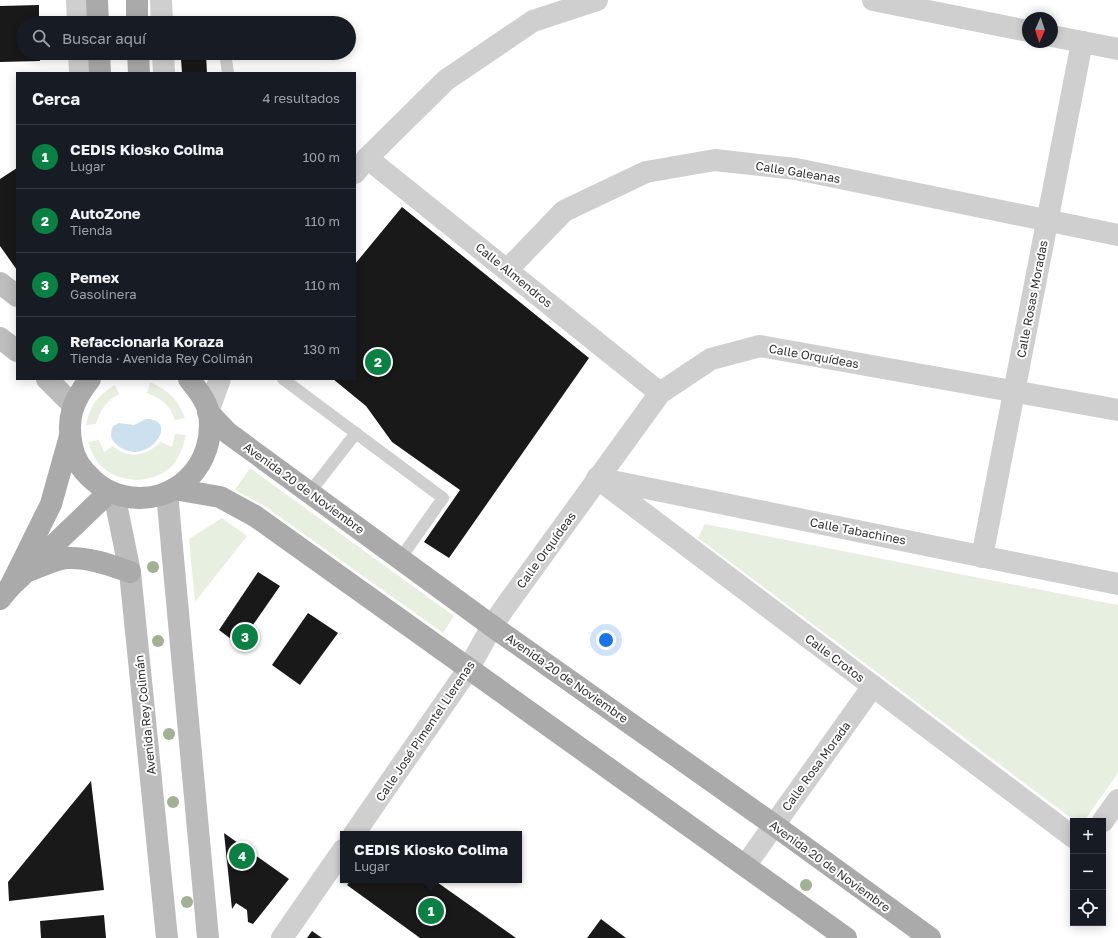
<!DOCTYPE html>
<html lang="es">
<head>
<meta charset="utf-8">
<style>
  body { margin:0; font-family:"Golos Text",sans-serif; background:#20242c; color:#f1f3f6 }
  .controls { position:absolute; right:12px; bottom:12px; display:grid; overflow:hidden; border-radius:0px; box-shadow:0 2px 10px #0003 }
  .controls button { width:36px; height:36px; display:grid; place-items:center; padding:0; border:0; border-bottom:1px solid #363941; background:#171b24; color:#f1f3f6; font:20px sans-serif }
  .compass { position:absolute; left:1022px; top:12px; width:36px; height:36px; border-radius:50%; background:#171b24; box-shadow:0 2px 10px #0003; rotate:183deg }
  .you { position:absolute; left:606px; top:640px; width:14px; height:14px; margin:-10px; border:3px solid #fff; border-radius:50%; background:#1a73e8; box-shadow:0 0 0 6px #1a73e833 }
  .badge { display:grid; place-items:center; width:26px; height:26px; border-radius:50%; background:#0b8043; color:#fff; font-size:13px; font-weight:700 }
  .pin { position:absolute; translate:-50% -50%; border:2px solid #fff; box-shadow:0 1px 4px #0006 }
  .popup { position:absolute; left:340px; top:831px; width:182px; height:52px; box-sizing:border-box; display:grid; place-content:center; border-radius:0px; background:#171b24; filter:drop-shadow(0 1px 3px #0005); font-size:13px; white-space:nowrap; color:#9ea1a6 }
  .popup b { font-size:15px; color:#f1f3f6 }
  .popup::after { content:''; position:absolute; left:50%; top:100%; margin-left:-8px; border:8px solid transparent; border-top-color:#171b24 }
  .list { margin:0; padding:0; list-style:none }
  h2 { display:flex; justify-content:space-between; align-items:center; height:52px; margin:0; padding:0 16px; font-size:17px }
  h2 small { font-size:13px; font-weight:400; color:#9ea1a6 }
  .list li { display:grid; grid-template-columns:26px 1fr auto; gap:12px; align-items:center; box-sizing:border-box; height:64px; padding:0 16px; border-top:1px solid #363941 }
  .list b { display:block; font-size:15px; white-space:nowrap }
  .list p { margin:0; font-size:13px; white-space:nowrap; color:#9ea1a6 }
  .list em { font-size:13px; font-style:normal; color:#9ea1a6 }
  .icon { flex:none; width:22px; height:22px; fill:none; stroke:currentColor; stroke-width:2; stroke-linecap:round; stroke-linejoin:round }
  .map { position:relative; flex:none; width:1118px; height:938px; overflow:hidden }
  .search { position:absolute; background:#171b24; box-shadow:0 2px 10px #0003; left:16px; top:16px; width:340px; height:44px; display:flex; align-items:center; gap:10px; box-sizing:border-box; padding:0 14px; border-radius:22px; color:#9ea1a6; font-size:15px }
  .panel { position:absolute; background:#171b24; box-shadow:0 2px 10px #0003; left:16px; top:72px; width:340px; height:308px; border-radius:0px }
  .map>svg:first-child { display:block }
</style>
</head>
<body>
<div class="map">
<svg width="1118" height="938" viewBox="0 0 1118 938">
  <rect width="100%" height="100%" fill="#fff"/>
  <g fill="#e7efe0">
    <path d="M150,382C170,392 176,397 185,418L175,420C170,405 162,399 147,393Z"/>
    <path d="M115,385L119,394C106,401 100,410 96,424L86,425C92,403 96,397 115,385Z"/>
    <path d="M175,434L186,435C183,446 180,457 172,466C155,483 125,484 106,470C96,463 92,453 88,442L99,440L104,452L113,446C129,460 146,456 161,442L172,447Z"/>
    <path d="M250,468L454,616L443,633L263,505L235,490Z"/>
    <path d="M222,518L247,536L195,602L189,539Z"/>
    <path d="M705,524L1118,605V773L1084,821H1075L698,538Z"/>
  </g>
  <path fill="#cde0ef" d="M146,419C182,419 147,470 117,445C110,439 110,434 113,426L119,423L134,425Z"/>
  <g fill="#191919">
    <path d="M39,5V23H23V53H40V61L0,62V6Z"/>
    <path d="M192,53H206L207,73H182L181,59Z"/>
    <path d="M17,168V270L0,246V179Z"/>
    <path d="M402,207L589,358L449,558L424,542L460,490L392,442L366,406L333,379H355V264Z"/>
    <path d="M258,572L280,586L239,645L219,630Z"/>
    <path d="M308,613L338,633L300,685L272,665Z"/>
    <path d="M91,781L104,890L9,901L8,882Z"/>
    <path d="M224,833L289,879L253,924L248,922L247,910L236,903L232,909Z"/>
    <path d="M351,880H434L516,938H420L347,885Z"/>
    <path d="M104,915L106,938H41L40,921Z"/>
    <path d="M601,919L626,938H587Z"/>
    <path d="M312,931L322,938H307Z"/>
  </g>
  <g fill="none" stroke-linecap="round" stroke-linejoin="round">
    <g stroke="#cfcfcf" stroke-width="12">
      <path d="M225,53L228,73"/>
      <path d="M283,379L443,498L400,559"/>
      <path d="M310,492L356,433"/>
    </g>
    <g stroke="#cfcfcf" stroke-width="22">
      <path d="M77,0L78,23"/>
      <path d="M161,0L162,23"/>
      <path d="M873,0L1028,31"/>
      <path d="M1052,36L1118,49"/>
      <path d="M79,53L80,73"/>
      <path d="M163,53L164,73"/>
      <path d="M367,158L660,393"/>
      <path d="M355,173L367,158L446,80L533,21L597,0"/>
      <path d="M507,270L564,211L646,172L715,160L796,169L1118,235"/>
      <path d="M208,412L220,379"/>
      <path d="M597,478L1073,837"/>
      <path d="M602,479L1118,584"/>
      <path d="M982,557L1082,42"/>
      <path d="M1103,821L1118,800"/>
      <path d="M354,834L469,668L492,626L505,607L660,393L711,359L760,346L1118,410"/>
      <path d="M745,866L873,686"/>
      <path d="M282,938L343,850"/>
    </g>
    <g stroke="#bcbcbc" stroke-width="22">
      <path d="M0,283L17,296"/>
      <path d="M0,338L17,351"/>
      <path d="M47,379L73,405"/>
      <path d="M167,493L208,938"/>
      <path d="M114,494L130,572L167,938"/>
    </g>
    <g stroke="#aaa" stroke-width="22">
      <path d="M97,0L98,23"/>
      <path d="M137,0V23"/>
      <path d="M99,53L100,73"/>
      <path d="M138,53L139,73"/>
      <path d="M90,379C73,400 66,419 72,446C74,459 82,470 92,479C101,488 111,493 123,496C175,508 217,464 209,413C206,400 197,389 189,379"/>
      <path d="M208,412L228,433L492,626L774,825L930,938"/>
      <path d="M174,489L220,497L255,516L846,938"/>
      <path d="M31,570C41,566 56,559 67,558C89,557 110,565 130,572"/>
      <path d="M10,587L51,504L70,436"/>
      <path d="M0,599L10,587L109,492"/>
    </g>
  </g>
  <g fill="#a0b194">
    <circle cx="153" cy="567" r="6"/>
    <circle cx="158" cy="641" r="6"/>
    <circle cx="169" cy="734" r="6"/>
    <circle cx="173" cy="802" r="6"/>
    <circle cx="806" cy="885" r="6"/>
    <circle cx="187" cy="902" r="6"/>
  </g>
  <g text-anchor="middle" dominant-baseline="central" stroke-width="4" stroke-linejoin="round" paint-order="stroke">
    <g font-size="12" fill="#323232" stroke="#fff">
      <text transform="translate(798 172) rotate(9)">Calle Galeanas</text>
      <text transform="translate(514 275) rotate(39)">Calle Almendros</text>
      <text transform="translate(1032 299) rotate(-79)">Calle Rosas Moradas</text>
      <text transform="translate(814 356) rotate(10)">Calle Orquídeas</text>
      <text transform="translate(304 488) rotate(36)">Avenida 20 de Noviembre</text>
      <text transform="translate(858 531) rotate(11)">Calle Tabachines</text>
      <text transform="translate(546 550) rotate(-54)">Calle Orquídeas</text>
      <text transform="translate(835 658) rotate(37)">Calle Crotos</text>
      <text transform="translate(567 678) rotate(35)">Avenida 20 de Noviembre</text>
      <text transform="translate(145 715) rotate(-96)">Avenida Rey Colimán</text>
      <text transform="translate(425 731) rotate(-56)">Calle José Pimentel Llerenas</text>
      <text transform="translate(816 766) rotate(-54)">Calle Rosa Morada</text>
      <text transform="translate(830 866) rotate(36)">Avenida 20 de Noviembre</text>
    </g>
  </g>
</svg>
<div class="controls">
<button>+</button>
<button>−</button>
<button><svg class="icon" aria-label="locate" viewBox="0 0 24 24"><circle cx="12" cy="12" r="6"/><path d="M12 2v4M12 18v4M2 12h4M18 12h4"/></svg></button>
</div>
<svg class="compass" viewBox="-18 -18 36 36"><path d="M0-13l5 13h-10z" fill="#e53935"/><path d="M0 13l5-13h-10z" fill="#9ea1a6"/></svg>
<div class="you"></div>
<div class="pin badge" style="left:431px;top:911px">1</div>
<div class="popup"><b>CEDIS Kiosko Colima</b>Lugar</div>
<div class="pin badge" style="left:378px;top:362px">2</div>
<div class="pin badge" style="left:245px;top:637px">3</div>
<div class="pin badge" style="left:242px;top:856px">4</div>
<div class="search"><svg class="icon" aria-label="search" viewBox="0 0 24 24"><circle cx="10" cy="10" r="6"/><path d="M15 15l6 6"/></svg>Buscar aquí</div>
<section class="panel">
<h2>Cerca<small>4 resultados</small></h2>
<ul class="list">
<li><span class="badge">1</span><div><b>CEDIS Kiosko Colima</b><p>Lugar</p></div><em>100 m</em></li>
<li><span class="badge">2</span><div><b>AutoZone</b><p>Tienda</p></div><em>110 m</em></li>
<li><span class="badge">3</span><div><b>Pemex</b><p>Gasolinera</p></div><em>110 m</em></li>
<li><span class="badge">4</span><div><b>Refaccionaria Koraza</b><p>Tienda · Avenida Rey Colimán</p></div><em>130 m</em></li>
</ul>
</section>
</div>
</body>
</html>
